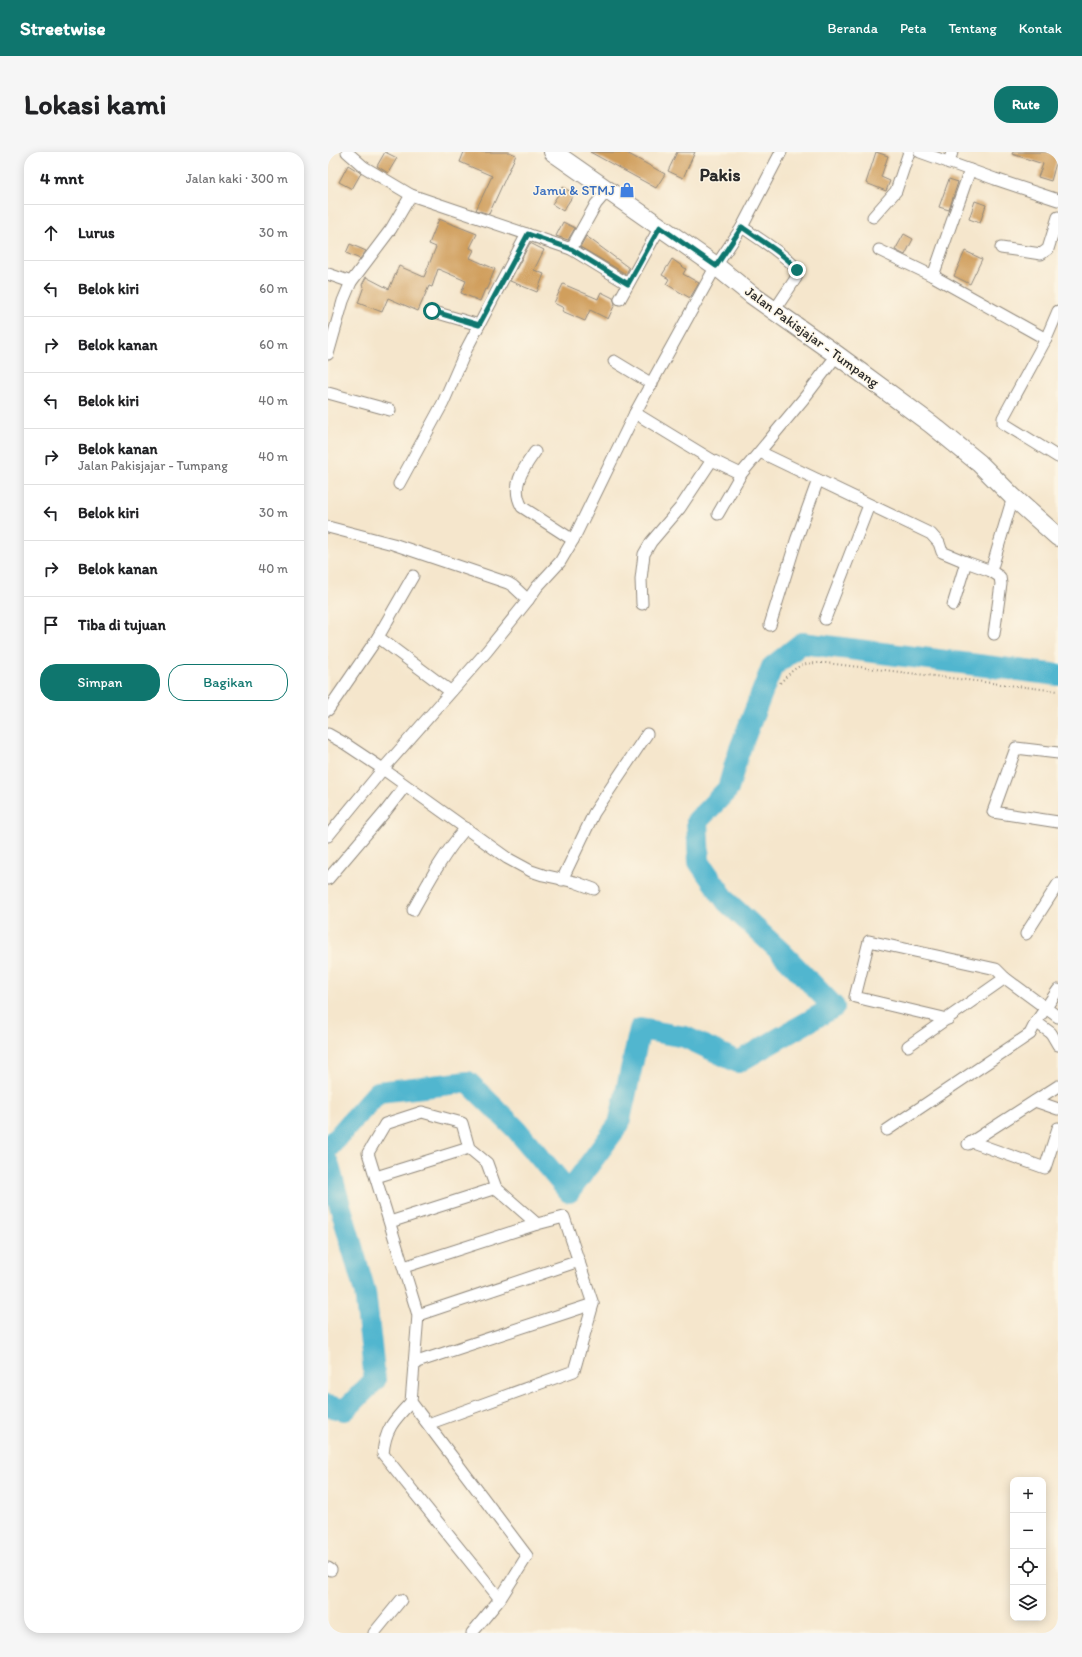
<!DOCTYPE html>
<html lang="id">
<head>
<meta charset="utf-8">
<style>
  body { margin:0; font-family:Itim,sans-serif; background:#f6f6f6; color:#202124 }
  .controls { position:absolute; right:12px; bottom:12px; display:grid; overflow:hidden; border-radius:8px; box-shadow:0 2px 10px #0003 }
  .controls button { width:36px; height:36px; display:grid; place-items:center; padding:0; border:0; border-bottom:1px solid #e0e0e0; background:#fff; color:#202124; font:20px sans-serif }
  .stop { position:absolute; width:12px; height:12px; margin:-9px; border:3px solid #0f766e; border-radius:50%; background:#fff }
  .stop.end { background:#0f766e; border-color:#fff; box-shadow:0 1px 4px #0008 }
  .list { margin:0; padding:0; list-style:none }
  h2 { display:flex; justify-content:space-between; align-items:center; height:52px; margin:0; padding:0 16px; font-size:17px }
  h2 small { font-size:13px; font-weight:400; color:#757577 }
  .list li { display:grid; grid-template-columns:26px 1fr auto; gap:12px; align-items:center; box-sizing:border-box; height:56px; padding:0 16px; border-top:1px solid #e0e0e0 }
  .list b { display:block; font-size:15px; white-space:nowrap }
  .list p { margin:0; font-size:13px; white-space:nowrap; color:#757577 }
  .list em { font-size:13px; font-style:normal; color:#757577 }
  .actions { display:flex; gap:8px; padding:12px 16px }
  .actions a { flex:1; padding:9px 0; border:1px solid #0f766e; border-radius:16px; text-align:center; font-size:14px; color:#0f766e }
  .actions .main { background:#0f766e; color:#fff }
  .icon { flex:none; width:22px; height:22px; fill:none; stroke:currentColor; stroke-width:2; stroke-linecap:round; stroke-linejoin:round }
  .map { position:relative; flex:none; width:730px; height:1481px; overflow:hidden; border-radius:16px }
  header { display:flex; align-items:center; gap:24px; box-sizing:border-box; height:56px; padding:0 20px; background:#0f766e; color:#fff }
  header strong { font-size:19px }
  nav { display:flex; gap:22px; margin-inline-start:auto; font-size:14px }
  .intro { display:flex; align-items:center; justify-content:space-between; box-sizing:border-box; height:96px; padding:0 24px }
  h1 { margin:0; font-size:28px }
  .button { padding:10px 18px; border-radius:16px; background:#0f766e; color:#fff; font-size:14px; font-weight:700 }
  main { display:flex; gap:24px; padding:0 24px }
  aside { flex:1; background:#fff; border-radius:16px; box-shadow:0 2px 10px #0003 }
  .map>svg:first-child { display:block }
</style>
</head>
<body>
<header>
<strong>Streetwise</strong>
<nav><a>Beranda</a><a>Peta</a><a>Tentang</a><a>Kontak</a></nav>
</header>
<div class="intro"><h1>Lokasi kami</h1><a class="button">Rute</a></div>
<main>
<aside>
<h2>4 mnt<small>Jalan kaki · 300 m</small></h2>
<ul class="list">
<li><svg class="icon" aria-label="ahead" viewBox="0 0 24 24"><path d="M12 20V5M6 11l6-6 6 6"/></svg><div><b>Lurus</b></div><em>30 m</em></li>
<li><svg class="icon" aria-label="left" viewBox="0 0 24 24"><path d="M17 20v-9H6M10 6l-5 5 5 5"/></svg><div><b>Belok kiri</b></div><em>60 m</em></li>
<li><svg class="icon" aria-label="right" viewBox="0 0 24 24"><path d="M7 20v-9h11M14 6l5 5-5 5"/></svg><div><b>Belok kanan</b></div><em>60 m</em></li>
<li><svg class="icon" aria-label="left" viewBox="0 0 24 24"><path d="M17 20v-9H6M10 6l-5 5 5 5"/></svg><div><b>Belok kiri</b></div><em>40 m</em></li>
<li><svg class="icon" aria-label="right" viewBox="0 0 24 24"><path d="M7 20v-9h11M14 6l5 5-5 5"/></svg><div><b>Belok kanan</b><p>Jalan Pakisjajar - Tumpang</p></div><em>40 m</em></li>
<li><svg class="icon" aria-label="left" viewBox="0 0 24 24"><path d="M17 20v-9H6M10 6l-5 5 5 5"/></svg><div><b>Belok kiri</b></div><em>30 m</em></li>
<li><svg class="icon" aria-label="right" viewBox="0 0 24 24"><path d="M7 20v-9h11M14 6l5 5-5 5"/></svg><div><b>Belok kanan</b></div><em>40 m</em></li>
<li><svg class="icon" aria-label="arrive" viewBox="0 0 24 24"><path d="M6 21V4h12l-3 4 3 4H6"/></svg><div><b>Tiba di tujuan</b></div></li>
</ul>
<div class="actions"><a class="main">Simpan</a><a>Bagikan</a></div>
</aside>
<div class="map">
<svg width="730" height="1481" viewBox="0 0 730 1481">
  <rect width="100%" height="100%" fill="#fcf5e5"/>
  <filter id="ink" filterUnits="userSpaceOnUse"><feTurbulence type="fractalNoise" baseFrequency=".025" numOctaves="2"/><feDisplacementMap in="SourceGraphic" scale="8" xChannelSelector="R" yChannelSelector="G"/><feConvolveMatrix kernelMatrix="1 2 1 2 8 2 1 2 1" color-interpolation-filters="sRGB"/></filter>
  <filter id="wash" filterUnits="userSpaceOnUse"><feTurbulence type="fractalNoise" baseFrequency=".012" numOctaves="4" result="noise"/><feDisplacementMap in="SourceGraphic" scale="16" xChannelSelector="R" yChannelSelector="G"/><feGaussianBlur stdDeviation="0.9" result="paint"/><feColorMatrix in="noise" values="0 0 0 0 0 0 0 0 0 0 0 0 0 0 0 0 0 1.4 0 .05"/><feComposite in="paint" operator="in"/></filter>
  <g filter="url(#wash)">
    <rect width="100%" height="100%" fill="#f5e6cc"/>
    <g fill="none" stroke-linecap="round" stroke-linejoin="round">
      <g stroke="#51b6cf" stroke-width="22">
        <path d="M0,996L50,940L140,930L188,977L241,1040L291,972L312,877L357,885L410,910L506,855L453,800L399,750L371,710L369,669L400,637L410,602L444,515L474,491L730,523"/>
        <path d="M0,1011L37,1140L47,1228L17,1258L0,1254"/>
      </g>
    </g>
    <g id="blocks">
      <g fill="#d09f5d">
        <path d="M57,0L69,6L60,21L49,14Z"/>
        <path d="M136,0H181L188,3L161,62L148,58L164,24L132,10Z"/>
        <path d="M262,0H297L337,22L328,36Z"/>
        <path d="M349,0H367L355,26L340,19Z"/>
        <path d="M548,0L560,4L553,25L562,29L558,39L538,31Z"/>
        <path d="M685,0H719L730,4L723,29L710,25L715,12L684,2Z"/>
        <path d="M20,13L33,21L24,37L11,30Z"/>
        <path d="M621,27L630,30L621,58L611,55Z"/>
        <path d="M235,35L246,42L235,59L224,52Z"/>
        <path d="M647,49L658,53L652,71L641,67Z"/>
        <path d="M111,67L149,82L142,96L146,98L142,106L167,117L162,129H163L159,138L157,137L152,149L133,141L138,129L110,117L104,135L101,134L90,159L60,146L54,160L30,151L36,134L34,133L38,125L61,137L71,114L96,125L108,95L101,92Z"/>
        <path d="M235,70L247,76L240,88L228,84Z"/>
        <path d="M576,82L585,87L577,103L567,98Z"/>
        <path d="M258,84L301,116L298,122L252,95Z"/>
        <path d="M202,91L216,98L206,118L216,122L209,140L182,129Z"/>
        <path d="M22,92L38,99L32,107L18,101Z"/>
        <path d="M637,99L654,107L642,132L626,124Z"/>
        <path d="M344,107L358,117L355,122L371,131L362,146L338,132L341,127L334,123Z"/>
        <path d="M235,132L270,147L273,140L285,146L287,152L280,167L262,158L257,169L234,159L236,156L226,151Z"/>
      </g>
    </g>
  </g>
  <g filter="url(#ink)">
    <use href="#blocks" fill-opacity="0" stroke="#90887c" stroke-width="1"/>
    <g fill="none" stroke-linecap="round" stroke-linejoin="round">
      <g stroke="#90887c" stroke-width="13">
        <g id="street">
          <path d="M19,0L36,15L83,43"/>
          <path d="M592,0L667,27L730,48"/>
          <path d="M621,11L624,0"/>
          <path d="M545,65L568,39L581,0"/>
          <path d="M414,75C428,85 461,105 469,118L468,126L446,159"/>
          <path d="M673,96L713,102L720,97L730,65"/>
          <path d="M243,97L300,132"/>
          <path d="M551,98L605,124L718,187"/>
          <path d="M0,122L23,130"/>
          <path d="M605,124L642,18"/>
          <path d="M292,147L332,75"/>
          <path d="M103,159L151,173"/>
          <path d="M730,159L718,187L675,266V271L730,305"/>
          <path d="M0,202L15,149L23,130L63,77L83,43L243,97L268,52L280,38"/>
          <path d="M286,209L324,232"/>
          <path d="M0,241L62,258"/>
          <path d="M307,261L384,308L413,322L477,245L509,203"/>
          <path d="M207,300C195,317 182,334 194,355L245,388"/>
          <path d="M432,300L603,382L611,391L614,400L638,410L663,419"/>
          <path d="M71,332L115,251L139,196L199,82"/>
          <path d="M390,362L413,322"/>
          <path d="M0,375L65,392L180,431L185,434L200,448"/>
          <path d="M314,452L313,427L316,402L323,390L352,356L384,308"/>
          <path d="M625,453L638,410"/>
          <path d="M497,467L541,353"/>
          <path d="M442,473L469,386L490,328"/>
          <path d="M666,482L673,432L672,425L663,419L685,345"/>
          <path d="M50,485L122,539"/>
          <path d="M0,558L50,485L85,424"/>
          <path d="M0,582L16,591L55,617L179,706L203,719L215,723L247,730L266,737"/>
          <path d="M730,601L688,596L665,660L730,670"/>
          <path d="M0,684L55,617L159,499L200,448L209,435L232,410L245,388L307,261L388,114L414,75L453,0"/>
          <path d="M0,727L57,660L77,634"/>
          <path d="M234,728L266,661L319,582"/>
          <path d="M85,758C101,729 116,701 138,676"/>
          <path d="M698,782L730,732"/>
          <path d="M620,867L527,845L541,789L668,817L677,826L730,865"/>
          <path d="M708,870L723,881L730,893"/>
          <path d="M580,894L677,826"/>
          <path d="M707,949L730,957"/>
          <path d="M559,978L702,882L708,870L730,838"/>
          <path d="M644,990L717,1016L730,976"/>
          <path d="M640,992L730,934"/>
          <path d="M48,1025L141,996"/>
          <path d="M62,1070L168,1036"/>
          <path d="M76,1115L209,1072"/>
          <path d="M90,1163L251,1109"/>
          <path d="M86,1211L265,1152"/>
          <path d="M83,1250C66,1268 57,1277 55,1302L172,1447"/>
          <path d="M100,1272L246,1219L265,1152L236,1065L209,1072L168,1036L159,1011L141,996L134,971L94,960L57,972L40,1001L90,1163L83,1250L199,1404L172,1447L144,1481"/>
          <path d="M0,1416L3,1418"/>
          <path d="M46,1481L73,1448"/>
        </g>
      </g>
      <g stroke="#90887c" stroke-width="20">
        <path id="primary" d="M225,0L388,114L424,143L509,203L603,272L651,311L685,345L730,385"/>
      </g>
      <path stroke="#90887c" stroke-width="2" stroke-dasharray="1 3" stroke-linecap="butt" d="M452,531C470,512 473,511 498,511L730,539"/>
      <use href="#street" stroke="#fff" stroke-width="11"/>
      <use href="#primary" stroke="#fff" stroke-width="18"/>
    </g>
  </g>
  <g fill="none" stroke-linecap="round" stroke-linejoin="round" filter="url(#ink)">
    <path stroke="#0f766e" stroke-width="5" d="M104,159L151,173L200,82L243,97L300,132L332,75L388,114L414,75C427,85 462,105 469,118"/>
  </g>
  <defs>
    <g id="shop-bare" transform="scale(1.2)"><path d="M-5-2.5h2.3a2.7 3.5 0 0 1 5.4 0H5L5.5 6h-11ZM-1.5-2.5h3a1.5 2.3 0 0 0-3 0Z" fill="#3f7fe0" stroke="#fcf5e5" stroke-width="2.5" paint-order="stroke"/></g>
  </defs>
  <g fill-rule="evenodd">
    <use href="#shop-bare" x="299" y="38"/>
  </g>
  <g text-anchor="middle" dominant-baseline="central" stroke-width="3" stroke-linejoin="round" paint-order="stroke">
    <g font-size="14" fill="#366cbe" stroke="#fcf5e5" text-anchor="end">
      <text x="287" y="38">Jamu &amp; STMJ</text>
    </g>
    <g font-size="14" fill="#2b2b2b" stroke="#fcf5e5">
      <text transform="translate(484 185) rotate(36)">Jalan Pakisjajar - Tumpang</text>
    </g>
    <g font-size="18" font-weight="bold" fill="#2b2b2b" stroke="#fcf5e5">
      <text x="392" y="23">Pakis</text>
    </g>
  </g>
</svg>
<div class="controls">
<button>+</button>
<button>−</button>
<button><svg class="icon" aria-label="locate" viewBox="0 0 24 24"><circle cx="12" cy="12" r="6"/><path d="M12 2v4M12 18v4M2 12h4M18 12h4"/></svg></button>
<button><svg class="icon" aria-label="layers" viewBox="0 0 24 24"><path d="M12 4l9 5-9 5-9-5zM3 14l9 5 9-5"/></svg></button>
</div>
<div class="stop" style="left:104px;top:159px"></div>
<div class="stop end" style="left:469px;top:118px"></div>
</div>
</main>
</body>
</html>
